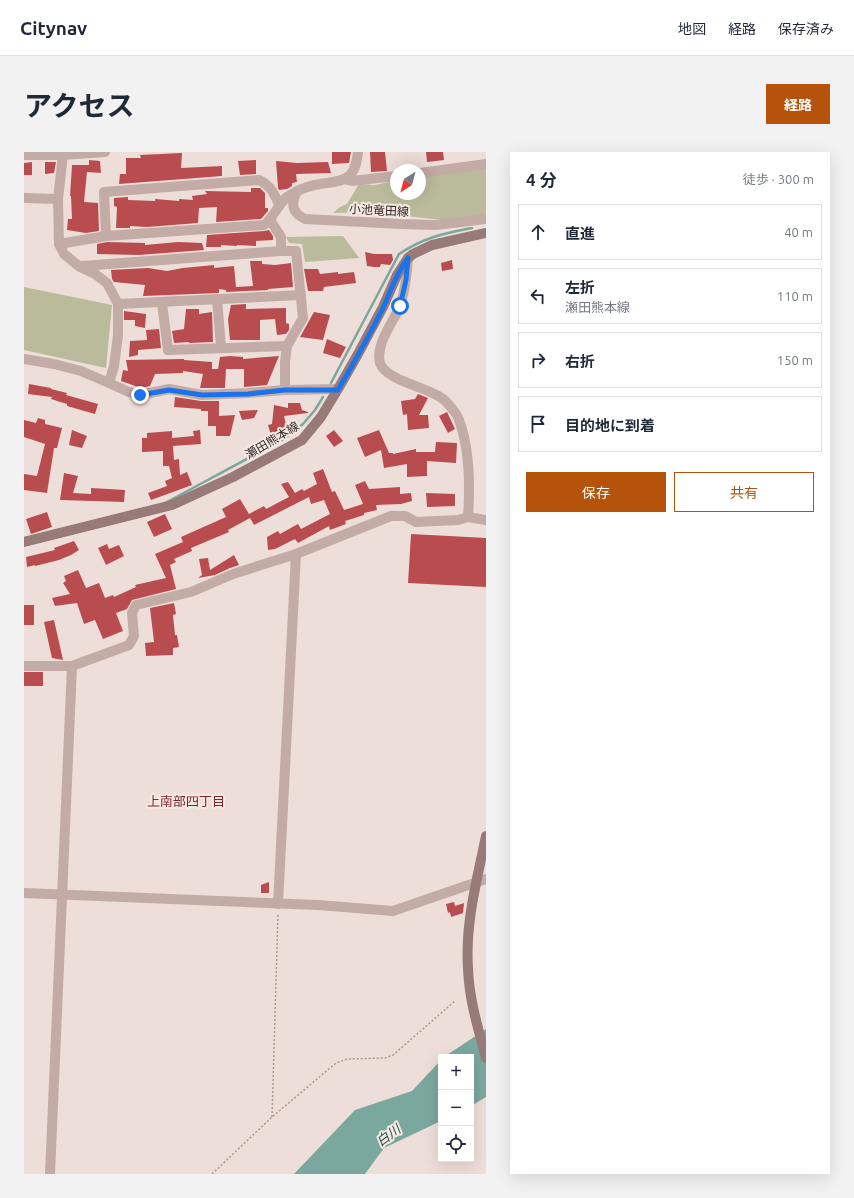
<!DOCTYPE html>
<html lang="ja">
<head>
<meta charset="utf-8">
<style>
  body { margin:0; font-family:Ubuntu,"Noto Sans JP",sans-serif; background:#f2f2f3; color:#1f2937 }
  .controls { position:absolute; right:12px; bottom:12px; display:grid; overflow:hidden; border-radius:0px; box-shadow:0 4px 16px #0002 }
  .controls button { width:36px; height:36px; display:grid; place-items:center; padding:0; border:0; border-bottom:1px solid #e0e1e3; background:#fff; color:#1f2937; font:20px sans-serif }
  .compass { position:absolute; left:366px; top:12px; width:36px; height:36px; border-radius:50%; background:#fff; box-shadow:0 4px 16px #0002; rotate:216deg }
  .stop { position:absolute; width:12px; height:12px; margin:-9px; border:3px solid #1a73e8; border-radius:50%; background:#fff }
  .stop.end { background:#1a73e8; border-color:#fff; box-shadow:0 1px 4px #0008 }
  .list { margin:0; padding:0; list-style:none }
  h2 { display:flex; justify-content:space-between; align-items:center; height:52px; margin:0; padding:0 16px; font-size:17px }
  h2 small { font-size:13px; font-weight:400; color:#747a83 }
  .list li { display:grid; grid-template-columns:26px 1fr auto; gap:12px; align-items:center; box-sizing:border-box; height:56px; margin:0 8px 8px; padding:0 8px; border:1px solid #e0e1e3; border-radius:0px }
  .list b { display:block; font-size:15px; white-space:nowrap }
  .list p { margin:0; font-size:13px; white-space:nowrap; color:#747a83 }
  .list em { font-size:13px; font-style:normal; color:#747a83 }
  .actions { display:flex; gap:8px; padding:12px 16px }
  .actions a { flex:1; padding:9px 0; border:1px solid #b45309; border-radius:0px; text-align:center; font-size:14px; color:#b45309 }
  .actions .main { background:#b45309; color:#fff }
  .icon { flex:none; width:22px; height:22px; fill:none; stroke:currentColor; stroke-width:2; stroke-linecap:round; stroke-linejoin:round }
  .map { position:relative; flex:none; width:462px; height:1022px; overflow:hidden; border-radius:0px }
  header { display:flex; align-items:center; gap:24px; box-sizing:border-box; height:56px; padding:0 20px; background:#fff; border-bottom:1px solid #e0e1e3 }
  header strong { font-size:19px }
  nav { display:flex; gap:22px; margin-inline-start:auto; font-size:14px }
  .intro { display:flex; align-items:center; justify-content:space-between; box-sizing:border-box; height:96px; padding:0 24px }
  h1 { margin:0; font-size:28px }
  .button { padding:10px 18px; border-radius:0px; background:#b45309; color:#fff; font-size:14px; font-weight:700 }
  main { display:flex; gap:24px; padding:0 24px }
  aside { flex:1; background:#fff; border-radius:0px; box-shadow:0 4px 16px #0002 }
  .map>svg:first-child { display:block }
</style>
</head>
<body>
<header>
<strong>Citynav</strong>
<nav><a>地図</a><a>経路</a><a>保存済み</a></nav>
</header>
<div class="intro"><h1>アクセス</h1><a class="button">経路</a></div>
<main>
<div class="map">
<svg width="462" height="1022" viewBox="0 0 462 1022">
  <rect width="100%" height="100%" fill="#eeded9"/>
  <g fill="#b9bb9b">
    <path d="M462,14V63L419,68L342,60L309,61L316,55L323,52L335,32L350,33L372,29V42H396V25Z"/>
    <path d="M319,84L335,106L281,110L278,92L265,91L262,85Z"/>
    <path d="M0,135L88,153L82,216L0,198Z"/>
  </g>
  <g fill="#7ba89e">
    <path d="M462,877V945L447,954V905H420Z"/>
    <path d="M417,908V969L360,996L341,1022H270L331,958L388,939Z"/>
  </g>
  <g fill="none" stroke-linecap="round" stroke-linejoin="round">
    <g stroke="#7ba89e" stroke-width="2.5">
      <path d="M307,231L375,102C401,85 418,82 448,76"/>
      <path d="M143,350L258,288L279,272L291,258L299,245"/>
    </g>
  </g>
  <g fill="#b94c4e">
    <path d="M308,0H327L325,11L308,12Z"/>
    <path d="M346,0H361L363,19L347,20Z"/>
    <path d="M402,0H419L420,8L403,10Z"/>
    <path d="M158,1L157,16L198,14V24L95,32L96,22H102V6H117L116,3Z"/>
    <path d="M65,8L76,9L77,21L63,20L60,50L74,51L75,79L62,81L43,78L44,67H48L47,44H46L48,13H65Z"/>
    <path d="M232,8V22L216,23L214,9Z"/>
    <path d="M252,9L273,11L304,10L307,21L272,22L273,30L268,31V34L263,37L255,38L254,36Z"/>
    <path d="M8,10V23H0V11Z"/>
    <path d="M21,10H32L30,21L21,22Z"/>
    <path d="M227,36H236L241,41V56H244V59L237,67L192,70L193,55L175,56L174,71L123,75L106,74V76H92L93,55L90,54V46L104,45V48L131,49V47L155,49V47L169,48L168,44L183,42L181,39L227,40Z"/>
    <path d="M245,78L249,84V88L232,89V94L213,93V94L197,93V95H182L183,83L240,79Z"/>
    <path d="M83,90L121,91V93L154,90L178,91L180,98L115,103L73,102V92Z"/>
    <path d="M341,100L350,102H368L369,108L366,113L357,112L356,115H350L343,114Z"/>
    <path d="M428,108L429,117L418,119L417,111Z"/>
    <path d="M226,109H238V112L251,113L267,111L269,135L244,137V138L202,140V138L195,137V141L119,144L121,133L90,130L88,127L87,118L124,116L143,119L159,116L190,113V116L210,114L212,135L229,134Z"/>
    <path d="M280,117H294L296,122L314,120V122L330,120L332,131L300,135L299,139H284Z"/>
    <path d="M222,152V157L262,156V171L265,172V178L262,182L253,183L251,167L236,168V188H206L204,167L207,153Z"/>
    <path d="M162,157H175V162L188,160L189,190L165,191V190L150,191L148,179L160,177Z"/>
    <path d="M100,159L122,162L121,176L111,174V168H100Z"/>
    <path d="M290,160L306,163L299,188L276,185Z"/>
    <path d="M135,177L137,196L114,198V203L105,205L106,189L123,188L122,178Z"/>
    <path d="M303,187L322,195L316,206L299,201Z"/>
    <path d="M206,204L219,205V207L255,204L243,233L220,235V217H202L201,236H176L179,222L159,219V221L131,222L126,234L117,236L97,229L99,218L104,219L102,208L160,207V208L188,210V217H194L196,205Z"/>
    <path d="M5,232L27,236V237L43,241L42,243L74,252L71,262L43,254V252L27,247L28,245L4,242Z"/>
    <path d="M394,242L404,246L395,263H404L405,276L384,278L383,262L379,263L377,249L391,247Z"/>
    <path d="M151,245L177,249H195V264L211,263L206,284H192V274H184V259H177V257L150,255Z"/>
    <path d="M264,251H276L278,258L284,260V261L260,264L264,281L249,290L244,273L248,272L250,253L264,256Z"/>
    <path d="M234,258L230,266L218,268L215,259Z"/>
    <path d="M423,260L431,277L424,281L415,264Z"/>
    <path d="M14,266L21,268V272L38,276L33,296H30L23,341L0,338V322L13,324L21,292L0,285V268L12,271Z"/>
    <path d="M48,278L63,284L58,296L45,293Z"/>
    <path d="M176,278L177,292L149,294L150,308L155,307L156,323L163,320L168,333L127,348L124,341L143,334L141,329L148,326L145,314H139V299L118,300V286H123V281L148,279V286L170,284L169,279Z"/>
    <path d="M310,278L319,289L310,295L302,284Z"/>
    <path d="M355,278L365,301H369V302L392,297V300H411L412,290L433,291L432,311L403,309V324L383,325V312L360,316L357,298L341,305L333,286Z"/>
    <path d="M299,317L308,340L311,339L320,358L339,352L331,333L341,329L345,337L376,335V342L387,341L388,349L377,352L352,353L353,358L340,361V363L321,369L322,372L306,378L305,374L274,391L271,387L251,397L244,398L243,385L254,379L256,382L274,372L277,377L306,362L300,348L287,352L285,345L230,373L226,366L204,378L205,380L167,396L168,399L150,407L152,410L146,413L152,437L108,448L103,457L92,461L99,479L79,487L71,468L60,472L53,451L31,454L28,446L46,442L39,431L42,429L40,424L54,418L62,436L75,431L81,446L89,443L90,445L112,435L111,433L142,426L131,402L159,390L157,385L202,365L198,357L216,347L225,362L240,354L242,357L265,345L257,332L264,330L271,341L278,337L280,339L293,332L289,321Z"/>
    <path d="M40,321L54,324L49,341L67,342V336L101,338L100,350L36,348Z"/>
    <path d="M402,341L431,342V354L403,355Z"/>
    <path d="M23,360L28,375L7,382L2,367Z"/>
    <path d="M141,362L148,377L130,385L123,370Z"/>
    <path d="M387,382L462,386V435L384,431Z"/>
    <path d="M50,389L55,398L47,403L35,408L11,414V413L3,415L2,405L31,398L30,396Z"/>
    <path d="M83,392L85,397L95,393L100,404L82,413L74,396Z"/>
    <path d="M210,403L215,413L206,416L191,423L174,426L178,423L175,407L184,406L186,418Z"/>
    <path d="M150,451L152,462L149,463L151,483H153L155,495L149,496V503L122,504L121,491L130,490L126,456Z"/>
    <rect x="0" y="453" width="10" height="20"/>
    <path d="M30,468L39,508L28,506L20,470Z"/>
    <rect x="0" y="520" width="19" height="14"/>
    <path d="M245,730V741H237V733Z"/>
    <path d="M430,750L431,754L440,751L439,761L427,765L426,760L424,761L422,752Z"/>
  </g>
  <g fill="none" stroke-linecap="round" stroke-linejoin="round">
    <g stroke="#b09691" stroke-width="1.5" stroke-dasharray="2 2" stroke-linecap="butt">
      <path d="M248,965L254,761"/>
      <path d="M188,1022L248,965L312,911L323,907L361,906L369,903L431,849"/>
    </g>
    <g stroke="#c4aca6" stroke-width="10">
      <path d="M0,3H39L81,0"/>
      <path d="M39,3L34,47L35,92L40,102L56,115L71,122L83,131L94,152V183L90,214L85,231"/>
      <path d="M396,21L462,12"/>
      <path d="M320,27L328,29L372,24"/>
      <path d="M273,39C267,52 267,60 281,67L377,72L412,73L462,67"/>
      <path d="M0,46L34,47"/>
      <path d="M246,68L257,85V99H272L279,166L263,194L261,210V238"/>
      <path d="M82,84L80,40L235,28C247,34 249,40 255,52"/>
      <path d="M35,92L82,84L240,73C250,66 253,53 263,45C272,39 281,35 291,33C302,30 319,31 326,23C332,17 333,8 334,0"/>
      <path d="M384,106C383,122 381,139 376,154C369,171 351,192 356,211C362,229 404,235 419,247C423,250 434,263 435,268C446,297 446,335 444,365"/>
      <path d="M58,114L257,99"/>
      <path d="M193,147L197,195"/>
      <path d="M138,151L144,198L263,194"/>
      <path d="M94,152L277,143"/>
      <path d="M0,207L30,212L57,219L85,231L105,240L116,243L145,237L178,243L224,241L261,238L314,237"/>
      <path d="M0,514H48L105,493L110,484L108,461L112,453L167,440L209,422L272,402L367,364H381L392,370L434,368L444,365L462,368"/>
      <path d="M0,741L294,753L369,759L462,727"/>
      <path d="M254,752L272,402"/>
      <path d="M26,1022L48,514"/>
    </g>
    <g stroke="#987b78" stroke-width="10">
      <path d="M0,390L148,353L209,325L278,288L297,265L314,237L334,202L359,155L373,123L384,106L389,102L408,93L462,81"/>
      <path d="M462,684C453,728 441,771 444,816C445,847 454,876 462,906"/>
    </g>
  </g>
  <g fill="none" stroke-linecap="round" stroke-linejoin="round">
    <path stroke="#1a73e8" stroke-width="5" d="M116,243L145,238L178,243L224,242L261,238H314C330,211 345,184 359,156C367,139 372,121 384,106L382,128L376,154"/>
  </g>
  <g text-anchor="middle" dominant-baseline="central" stroke-width="4" stroke-linejoin="round" paint-order="stroke">
    <g font-size="12" fill="#322726" stroke="#f6e9e4">
      <text transform="translate(355 58) rotate(3)">小池竜田線</text>
      <text transform="translate(248 288) rotate(-31)">瀬田熊本線</text>
    </g>
    <g font-size="13" fill="#78282a" stroke="#f6e9e4">
      <text x="162" y="649">上南部四丁目</text>
    </g>
    <g font-size="13" font-style="italic" fill="#204e45" stroke="#f6e9e4">
      <text transform="translate(364 983) rotate(-36)">白川</text>
    </g>
  </g>
</svg>
<div class="controls">
<button>+</button>
<button>−</button>
<button><svg class="icon" aria-label="locate" viewBox="0 0 24 24"><circle cx="12" cy="12" r="6"/><path d="M12 2v4M12 18v4M2 12h4M18 12h4"/></svg></button>
</div>
<svg class="compass" viewBox="-18 -18 36 36"><path d="M0-13l5 13h-10z" fill="#e53935"/><path d="M0 13l5-13h-10z" fill="#747a83"/></svg>
<div class="stop" style="left:376px;top:154px"></div>
<div class="stop end" style="left:116px;top:243px"></div>
</div>
<aside>
<h2>4 分<small>徒歩 · 300 m</small></h2>
<ul class="list">
<li><svg class="icon" aria-label="ahead" viewBox="0 0 24 24"><path d="M12 20V5M6 11l6-6 6 6"/></svg><div><b>直進</b></div><em>40 m</em></li>
<li><svg class="icon" aria-label="left" viewBox="0 0 24 24"><path d="M17 20v-9H6M10 6l-5 5 5 5"/></svg><div><b>左折</b><p>瀬田熊本線</p></div><em>110 m</em></li>
<li><svg class="icon" aria-label="right" viewBox="0 0 24 24"><path d="M7 20v-9h11M14 6l5 5-5 5"/></svg><div><b>右折</b></div><em>150 m</em></li>
<li><svg class="icon" aria-label="arrive" viewBox="0 0 24 24"><path d="M6 21V4h12l-3 4 3 4H6"/></svg><div><b>目的地に到着</b></div></li>
</ul>
<div class="actions"><a class="main">保存</a><a>共有</a></div>
</aside>
</main>
</body>
</html>
